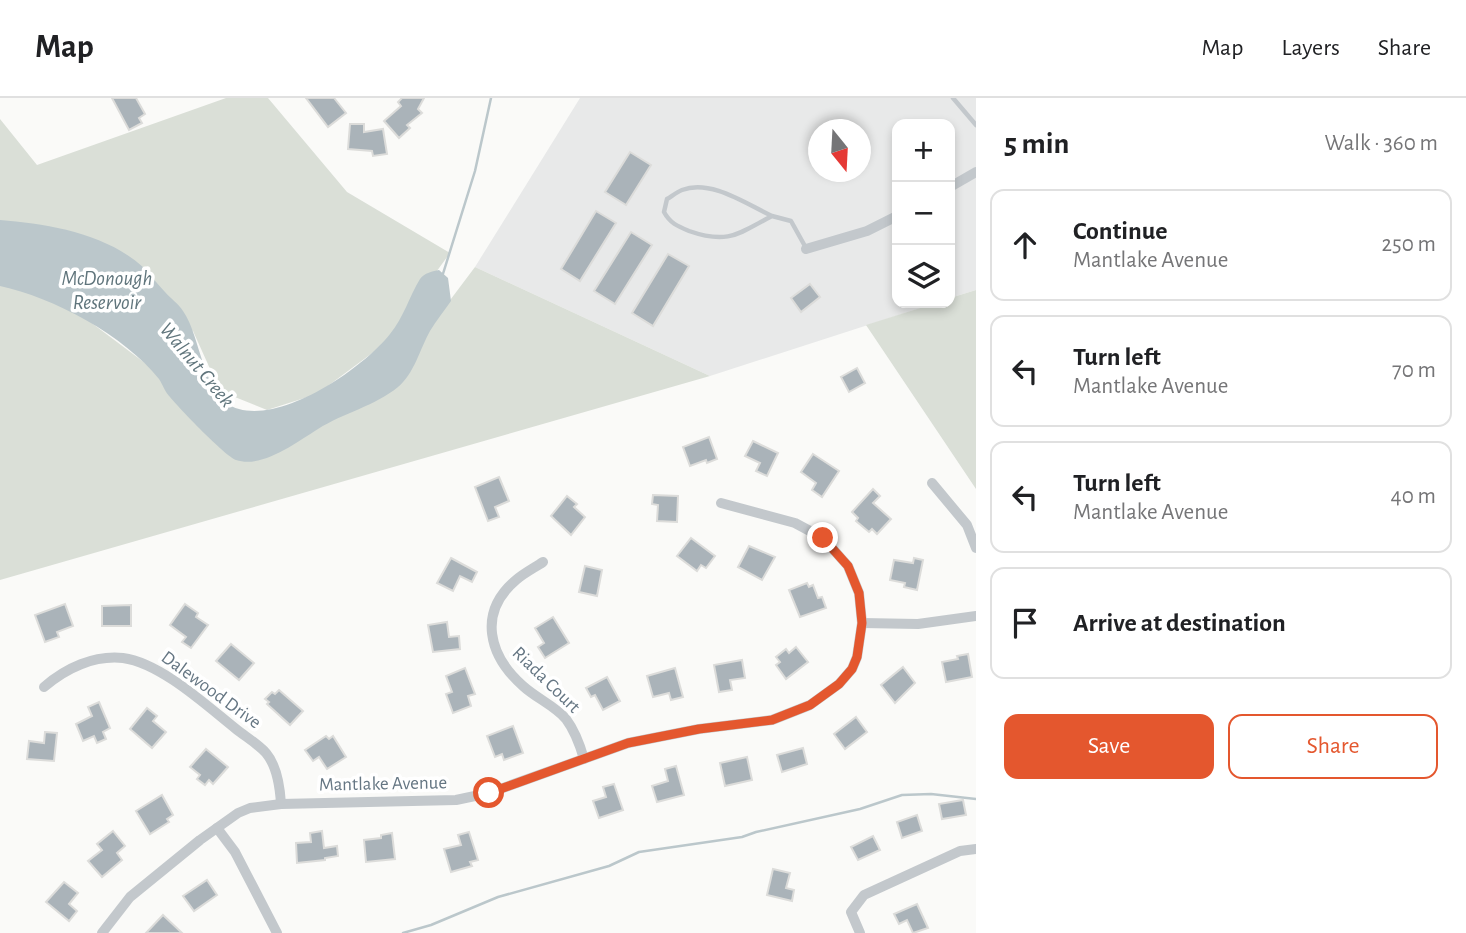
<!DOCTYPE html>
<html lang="en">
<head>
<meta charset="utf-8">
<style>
  body { margin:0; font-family:"Alegreya Sans",sans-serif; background:#f2f2f2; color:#202124 }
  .controls { position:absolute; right:21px; top:21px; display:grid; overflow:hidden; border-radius:14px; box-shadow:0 4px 10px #0003 }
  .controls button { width:63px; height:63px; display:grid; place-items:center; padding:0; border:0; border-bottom:2px solid #e0e0e0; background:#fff; color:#202124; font:35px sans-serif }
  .compass { position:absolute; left:808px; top:21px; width:63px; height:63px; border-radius:50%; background:#fff; box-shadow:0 4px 10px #0003; rotate:162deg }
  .stop { position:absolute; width:21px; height:21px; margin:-16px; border:5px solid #e4572e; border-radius:50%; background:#fff }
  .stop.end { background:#e4572e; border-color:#fff; box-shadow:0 2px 7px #0008 }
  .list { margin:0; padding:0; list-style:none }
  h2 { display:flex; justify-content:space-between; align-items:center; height:91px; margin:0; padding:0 28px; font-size:30px }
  h2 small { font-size:23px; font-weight:400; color:#757577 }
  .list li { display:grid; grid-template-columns:46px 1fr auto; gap:21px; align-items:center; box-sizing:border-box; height:112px; margin:0 14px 14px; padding:0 14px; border:2px solid #e0e0e0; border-radius:14px }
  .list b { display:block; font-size:26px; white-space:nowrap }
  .list p { margin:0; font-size:23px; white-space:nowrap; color:#757577 }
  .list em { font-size:23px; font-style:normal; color:#757577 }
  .actions { display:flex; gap:14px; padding:21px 28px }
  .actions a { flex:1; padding:16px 0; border:2px solid #e4572e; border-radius:14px; text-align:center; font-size:24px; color:#e4572e }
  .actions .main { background:#e4572e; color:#fff }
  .icon { flex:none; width:38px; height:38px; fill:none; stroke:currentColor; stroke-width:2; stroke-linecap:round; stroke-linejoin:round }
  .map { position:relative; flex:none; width:976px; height:835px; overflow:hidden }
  header { display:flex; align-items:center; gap:42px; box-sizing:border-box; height:98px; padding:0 35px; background:#fff; border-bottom:2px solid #e0e0e0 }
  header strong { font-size:33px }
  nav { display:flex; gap:38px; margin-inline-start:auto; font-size:24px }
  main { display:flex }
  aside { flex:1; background:#fff }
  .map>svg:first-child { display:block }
</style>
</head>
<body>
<header>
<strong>Map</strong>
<nav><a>Map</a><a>Layers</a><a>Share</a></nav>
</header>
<main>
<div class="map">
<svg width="976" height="835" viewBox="0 0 976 835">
  <rect width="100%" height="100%" fill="#fafaf8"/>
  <path fill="#e8e9e9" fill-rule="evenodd" d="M580,0H976V192L950,200V26H897V205H936L710,278L475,169ZM818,32H860V74H818Z"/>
  <g fill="#dadfd7">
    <path d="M226,0H268L347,94L450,155L383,247L317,296L267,312L220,293L193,233L0,131V21L37,67Z"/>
    <path d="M475,169L710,278L0,482V184L41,187L149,268L211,330L393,278Z"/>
    <path d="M976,192V391L866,227L936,205H950V200Z"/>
  </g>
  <path fill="#bbc7cb" d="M0,122C48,126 106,135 144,170C151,177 157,186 165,194C170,200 179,206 183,213C202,240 202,301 239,311C285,324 363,270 390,236C404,219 409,199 420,181C424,175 433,173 439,172L448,180L451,203C444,213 436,223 430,233C420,251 414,276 398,289C375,308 343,315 318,331C297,344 262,371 236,362C225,358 179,310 170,299C165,294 163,287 159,281C125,238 53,199 0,188Z"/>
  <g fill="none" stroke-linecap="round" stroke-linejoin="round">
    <g stroke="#bbc7cb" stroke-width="2.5">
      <path d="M442,179L475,73L491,0"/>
      <path d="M403,835L431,827L498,799L609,768L639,754L742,739L756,734L860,711L902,697L931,696L976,701"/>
    </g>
  </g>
  <g fill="#aab3b9" stroke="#dcdcda" stroke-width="2">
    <path d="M112,0H136L145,16L139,20L142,25L129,32Z"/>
    <path d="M306,0H334L346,15L328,29Z"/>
    <path d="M402,0H424L418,11L422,15L407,27L410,30L399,40L384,23L401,8L398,4Z"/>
    <path d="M350,26H364V34L383,31L387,56L373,58L372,53L348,51Z"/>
    <path d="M630,54L651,67L626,107L605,94Z"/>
    <path d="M596,113L616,125L580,183L561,171Z"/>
    <path d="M631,134L652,147L615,206L594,193Z"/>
    <path d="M668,156L689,168L653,228L632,215Z"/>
    <path d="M810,186L820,199L801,214L791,200Z"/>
    <path d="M857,270L865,285L849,294L841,279Z"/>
    <path d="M709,339L717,361L707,365L706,362L690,368L683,349Z"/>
    <path d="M753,343L778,355L767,378L756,373L760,365L745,358Z"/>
    <path d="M813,356L839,373L822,399L812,392L816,385L801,374Z"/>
    <path d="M499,379L509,403L495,409L499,419L488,423L475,389Z"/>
    <path d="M873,391L880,398L873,405L891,421L877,436L872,431L869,434L856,423L858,420L852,414Z"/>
    <path d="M653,397L678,398L677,424L657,423L658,407L652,406Z"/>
    <path d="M567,398L577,406L574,409L585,419L571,437L551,418Z"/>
    <path d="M691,440L715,458L706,470L701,467L697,473L677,458Z"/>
    <path d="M749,448L775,459L762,482L738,469Z"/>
    <path d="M451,460L477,474L472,484L460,478L453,493L437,485Z"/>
    <path d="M914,460L923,462L917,492L904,489L905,485L890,482L894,462L913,465Z"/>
    <path d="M585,468L602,472L597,498L579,494Z"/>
    <path d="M807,485L809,489L813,487L818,500L822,499L826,510L800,519L789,492Z"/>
    <path d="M65,506L73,528L57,534L59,539L45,544L35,517Z"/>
    <path d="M185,506L198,515L196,519L208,527L191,550L182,544L186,539L170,527Z"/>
    <path d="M131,507V528H102V508Z"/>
    <path d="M553,519L569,545L545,560L538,549L544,545L535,530Z"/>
    <path d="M447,524L449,539L459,538L460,551L433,554L428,527Z"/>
    <path d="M231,546L254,565L239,582L216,563Z"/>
    <path d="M796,549L808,564L786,581L776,567L780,564L776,559L786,551L789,555Z"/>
    <path d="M968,556L972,579L946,584L942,564L958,561L957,558Z"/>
    <path d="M742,562L745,580L730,582L732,592L719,594L714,567Z"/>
    <path d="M903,569L915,585L895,605L881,587Z"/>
    <path d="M465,570L475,596L468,598L471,608L453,615L446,596L452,594L446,578Z"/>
    <path d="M675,570L683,599L671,602L669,595L653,599L647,578Z"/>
    <path d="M607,579L620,603L603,612L595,597L591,599L586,590Z"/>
    <path d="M279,592L303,613L290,627L267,606L269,604L265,601L272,594L275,596Z"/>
    <path d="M99,604L110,630L103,634L106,641L97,645L94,638L83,643L76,626L92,618L88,609Z"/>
    <path d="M147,610L157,618L153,623L166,634L152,650L130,631Z"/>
    <path d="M856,619L867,634L845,651L834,636Z"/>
    <path d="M513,628L523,655L504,662L502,656L495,659L487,638Z"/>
    <path d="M45,634L57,635L54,663L27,661L29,643L44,645Z"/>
    <path d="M326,638L329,641L333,638L346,659L327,671L319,659L313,663L305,652Z"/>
    <path d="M803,650L807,666L782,674L777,657Z"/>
    <path d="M206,651L228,669L213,686L209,682L205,687L197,681L200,677L190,669Z"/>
    <path d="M747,659L752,682L725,688L720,665Z"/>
    <path d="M676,668L684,697L657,704L652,688L668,683L665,671Z"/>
    <path d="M614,686L623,712L599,720L593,703L606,699L603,689Z"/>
    <path d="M162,697L173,717L167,721L169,724L150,736L136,713Z"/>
    <path d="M963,702L966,717L942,721L939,706Z"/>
    <path d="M917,717L922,733L902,740L897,724Z"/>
    <path d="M113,733L125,748L117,755L122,762L102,779L88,763L102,752L97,746Z"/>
    <path d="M322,733L324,750L337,748L338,758L325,760V762L297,765L296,745L311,744L310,735Z"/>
    <path d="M469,734L478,762L470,764L472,768L451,774L444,751L461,747L458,737Z"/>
    <path d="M392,735L395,761L366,764L364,742L381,740V737Z"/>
    <path d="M873,738L880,752L858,762L851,749Z"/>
    <path d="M773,771L790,775L786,790L794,792L792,803L767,797Z"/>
    <path d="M207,782L217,797L194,813L183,798Z"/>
    <path d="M64,784L78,795L69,806L77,813L69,823L46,804Z"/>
    <path d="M917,806L928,830L913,835L907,822L899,826L894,816Z"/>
    <path d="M163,817L182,835H146Z"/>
  </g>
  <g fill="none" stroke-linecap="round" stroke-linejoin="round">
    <g stroke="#c3c8cc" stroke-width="4.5">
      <path d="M953,0L976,27"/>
      <path d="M772,118C746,106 711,81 682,92C677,94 672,98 667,101L664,114C670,125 677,128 689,133C729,147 739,135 772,118L791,123L806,150"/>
    </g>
    <g stroke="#c3c8cc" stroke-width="10">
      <path d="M950,89L976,74"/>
      <path d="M806,151L867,133L897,118"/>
      <path d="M932,385L967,427L976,450"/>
      <path d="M543,464C534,470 524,475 516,482C477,515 489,558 523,588C536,600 555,608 566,621C575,633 580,647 584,661"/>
      <path d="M862,525L918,526L976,518"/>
      <path d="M44,589C66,570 94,557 123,560C161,565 207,608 236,631C246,639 258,646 266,655C277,668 280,689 281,706"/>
      <path d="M217,730L235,754L277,835"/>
      <path d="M102,835L130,799L200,742L238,715L250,710L281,706L456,702L489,695L628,645L699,631L772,622L810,607L839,586L852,571L857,559L862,525L859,495L848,468L823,440L795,425L721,405"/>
      <path d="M860,835L851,814L864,797L960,753L976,751"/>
    </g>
  </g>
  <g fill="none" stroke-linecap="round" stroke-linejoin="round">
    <path stroke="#e4572e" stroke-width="9" d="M489,695L628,645L699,631L772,622L810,607L839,586L852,571L857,559L862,525L859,495L848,468L823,440"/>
  </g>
  <g text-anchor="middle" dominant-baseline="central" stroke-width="7" stroke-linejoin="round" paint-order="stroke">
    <g font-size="19" fill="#657683" stroke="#fff">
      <text transform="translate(546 582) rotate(44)">Riada Court</text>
      <text transform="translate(211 592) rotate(36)">Dalewood Drive</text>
      <text transform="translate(383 686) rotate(-1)">Mantlake Avenue</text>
    </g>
    <g font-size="21" font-style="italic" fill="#60757c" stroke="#fff">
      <text x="107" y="180">McDonough<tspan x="107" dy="24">Reservoir</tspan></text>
      <text transform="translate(197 267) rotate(50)">Walnut Creek</text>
    </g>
  </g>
</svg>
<div class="controls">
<button>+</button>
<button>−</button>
<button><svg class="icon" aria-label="layers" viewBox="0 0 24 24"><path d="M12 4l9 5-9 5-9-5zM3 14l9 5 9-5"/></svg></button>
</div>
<svg class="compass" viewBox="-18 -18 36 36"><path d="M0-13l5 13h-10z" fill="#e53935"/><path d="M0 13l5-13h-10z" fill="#757577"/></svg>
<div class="stop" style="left:489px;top:695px"></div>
<div class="stop end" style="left:823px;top:440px"></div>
</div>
<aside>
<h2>5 min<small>Walk · 360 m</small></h2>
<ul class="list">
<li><svg class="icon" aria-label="ahead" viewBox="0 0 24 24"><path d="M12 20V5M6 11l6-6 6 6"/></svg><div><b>Continue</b><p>Mantlake Avenue</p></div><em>250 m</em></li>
<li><svg class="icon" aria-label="left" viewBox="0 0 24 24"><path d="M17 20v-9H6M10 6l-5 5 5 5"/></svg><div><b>Turn left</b><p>Mantlake Avenue</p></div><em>70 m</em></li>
<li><svg class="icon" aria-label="left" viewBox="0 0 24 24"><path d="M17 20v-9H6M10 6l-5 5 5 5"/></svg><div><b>Turn left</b><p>Mantlake Avenue</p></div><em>40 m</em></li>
<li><svg class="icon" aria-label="arrive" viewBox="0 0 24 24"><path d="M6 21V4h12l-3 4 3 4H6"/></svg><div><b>Arrive at destination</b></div></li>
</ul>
<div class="actions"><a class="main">Save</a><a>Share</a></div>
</aside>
</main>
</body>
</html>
